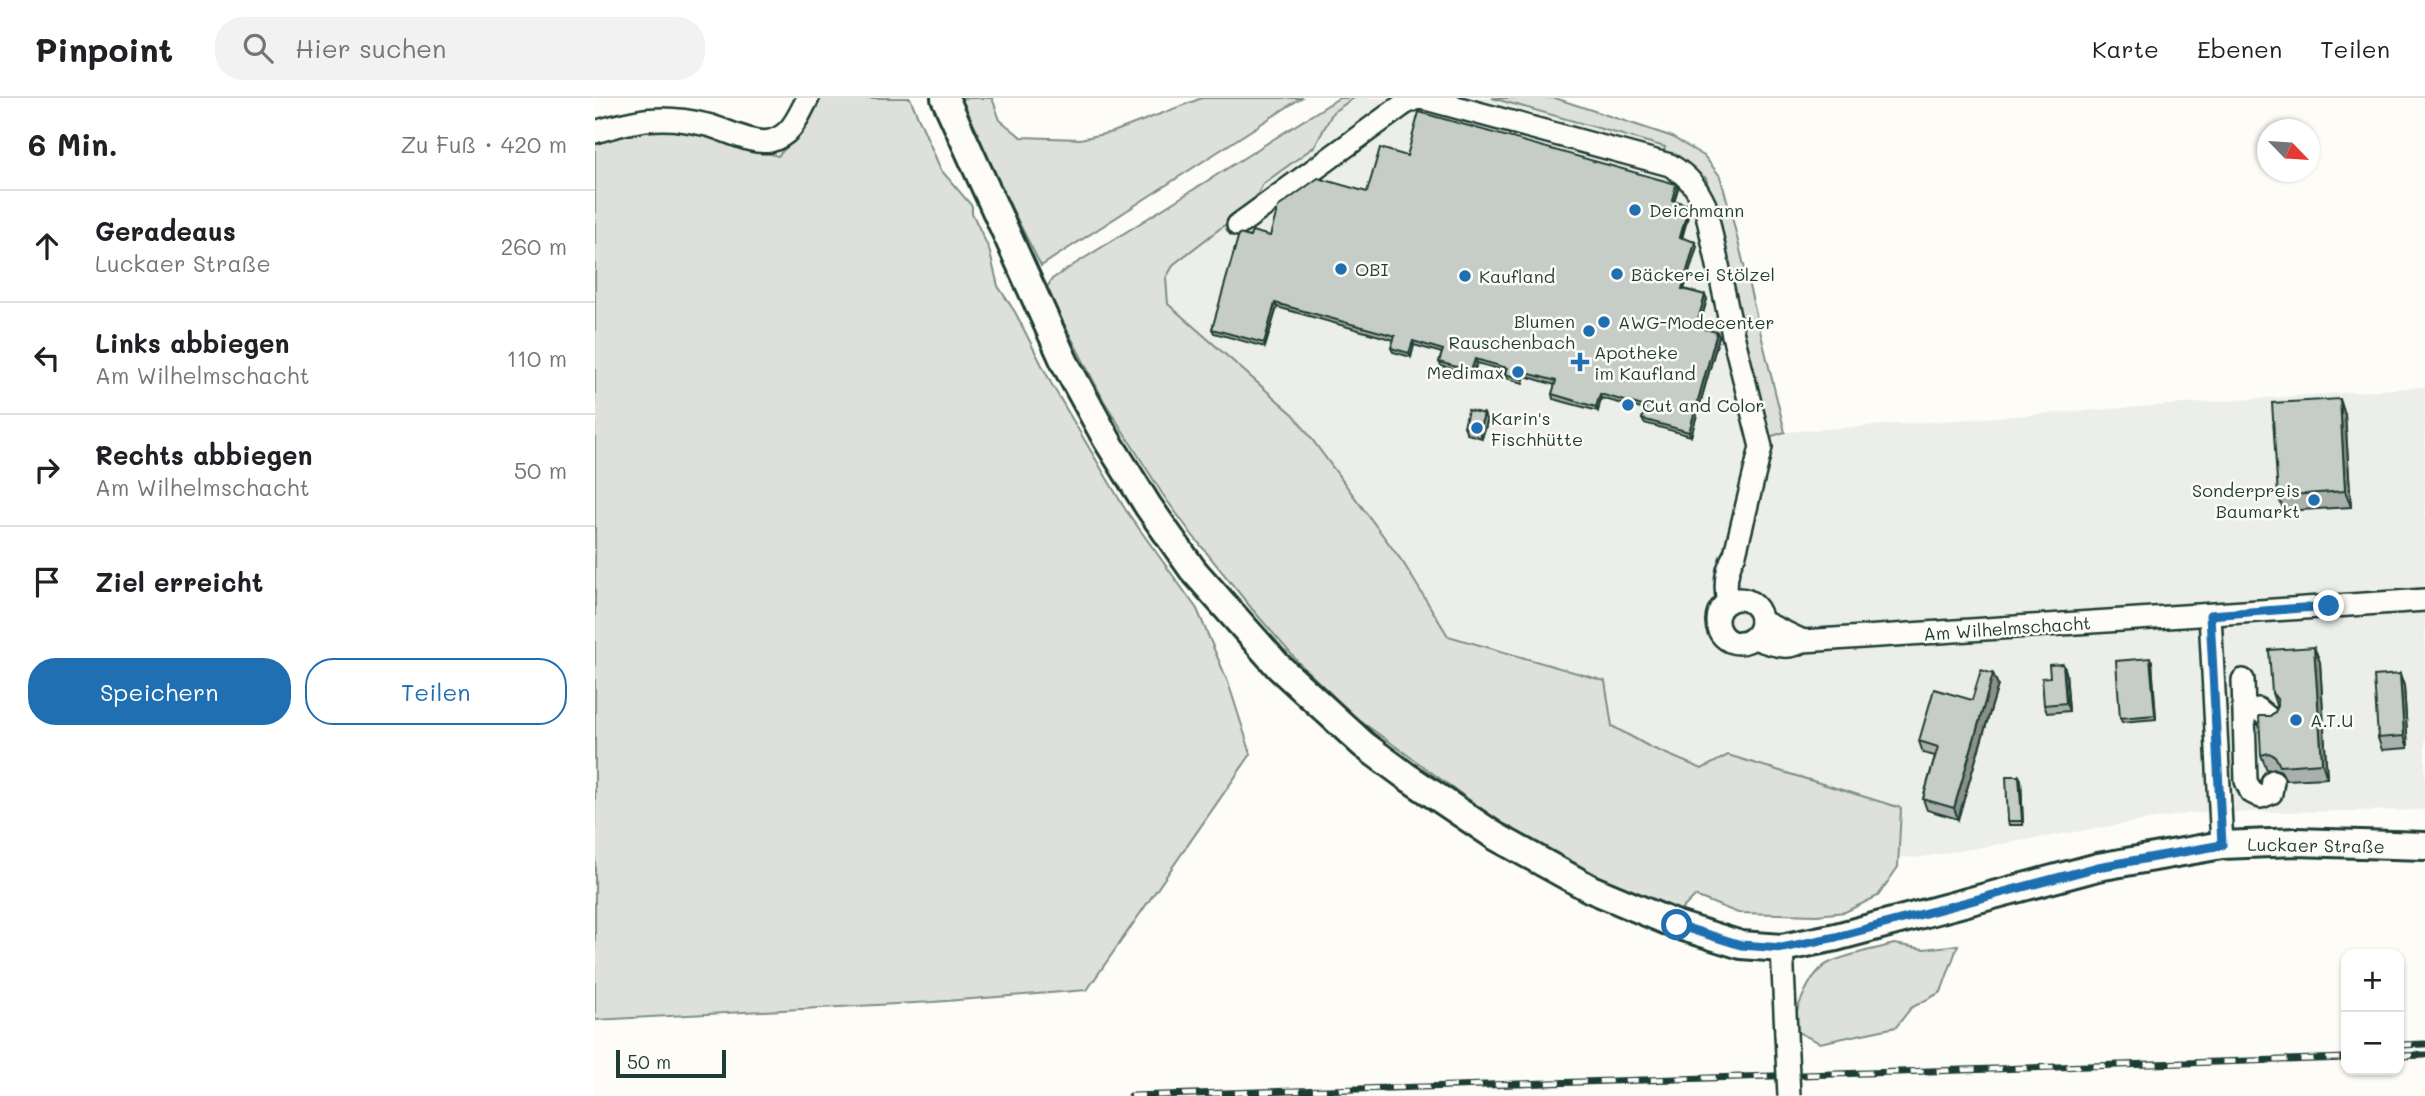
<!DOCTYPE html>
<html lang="de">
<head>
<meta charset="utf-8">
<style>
  body { margin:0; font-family:Mali,sans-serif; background:#f2f2f2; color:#202124 }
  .controls { position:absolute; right:21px; bottom:21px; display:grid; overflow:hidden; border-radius:14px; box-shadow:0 2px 5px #0004 }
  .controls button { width:63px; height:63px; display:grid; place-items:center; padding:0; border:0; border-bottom:2px solid #e0e0e0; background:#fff; color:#202124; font:35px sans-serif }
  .compass { position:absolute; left:1662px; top:21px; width:63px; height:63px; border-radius:50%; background:#fff; box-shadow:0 2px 5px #0004; rotate:115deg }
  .scale { position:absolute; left:21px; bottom:18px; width:110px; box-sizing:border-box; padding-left:7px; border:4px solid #1f3d34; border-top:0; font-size:19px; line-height:24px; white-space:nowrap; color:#1f3d34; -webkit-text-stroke:5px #fdfcf7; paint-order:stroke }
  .stop { position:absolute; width:21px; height:21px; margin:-16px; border:5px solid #1f6fb2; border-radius:50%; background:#fff }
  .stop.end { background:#1f6fb2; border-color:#fff; box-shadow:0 2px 7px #0008 }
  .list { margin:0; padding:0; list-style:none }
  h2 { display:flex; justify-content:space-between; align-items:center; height:91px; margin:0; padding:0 28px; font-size:30px }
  h2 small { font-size:23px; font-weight:400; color:#757577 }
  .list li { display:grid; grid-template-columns:46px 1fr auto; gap:21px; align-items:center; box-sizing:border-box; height:112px; padding:0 28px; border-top:2px solid #e0e0e0 }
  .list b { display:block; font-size:26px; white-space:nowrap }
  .list p { margin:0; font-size:23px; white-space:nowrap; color:#757577 }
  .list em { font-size:23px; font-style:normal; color:#757577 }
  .actions { display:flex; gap:14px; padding:21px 28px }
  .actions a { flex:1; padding:16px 0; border:2px solid #1f6fb2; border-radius:28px; text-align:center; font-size:24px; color:#1f6fb2 }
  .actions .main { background:#1f6fb2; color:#fff }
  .icon { flex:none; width:38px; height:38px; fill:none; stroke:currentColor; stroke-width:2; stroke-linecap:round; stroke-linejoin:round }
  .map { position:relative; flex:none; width:1830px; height:998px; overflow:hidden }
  header { display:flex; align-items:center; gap:42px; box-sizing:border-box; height:98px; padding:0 35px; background:#fff; border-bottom:2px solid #e0e0e0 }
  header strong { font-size:33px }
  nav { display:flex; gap:38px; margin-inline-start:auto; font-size:24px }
  .search { width:490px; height:63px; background:#f2f2f2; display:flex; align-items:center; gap:18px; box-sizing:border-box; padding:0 24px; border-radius:28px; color:#757577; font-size:26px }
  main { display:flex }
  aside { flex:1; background:#fff }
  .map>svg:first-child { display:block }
</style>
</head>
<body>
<header>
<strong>Pinpoint</strong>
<div class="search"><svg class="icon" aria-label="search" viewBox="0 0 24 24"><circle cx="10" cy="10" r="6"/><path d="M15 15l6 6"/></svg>Hier suchen</div>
<nav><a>Karte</a><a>Ebenen</a><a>Teilen</a></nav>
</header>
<main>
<aside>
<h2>6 Min.<small>Zu Fuß · 420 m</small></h2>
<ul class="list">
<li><svg class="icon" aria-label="ahead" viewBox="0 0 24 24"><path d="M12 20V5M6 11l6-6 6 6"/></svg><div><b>Geradeaus</b><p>Luckaer Straße</p></div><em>260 m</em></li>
<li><svg class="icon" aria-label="left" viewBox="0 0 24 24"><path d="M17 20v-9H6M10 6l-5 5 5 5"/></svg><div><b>Links abbiegen</b><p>Am Wilhelmschacht</p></div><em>110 m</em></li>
<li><svg class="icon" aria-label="right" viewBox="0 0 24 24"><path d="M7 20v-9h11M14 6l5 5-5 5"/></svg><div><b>Rechts abbiegen</b><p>Am Wilhelmschacht</p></div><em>50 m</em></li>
<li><svg class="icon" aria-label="arrive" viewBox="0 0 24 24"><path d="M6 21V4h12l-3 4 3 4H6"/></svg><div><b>Ziel erreicht</b></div></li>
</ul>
<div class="actions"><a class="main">Speichern</a><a>Teilen</a></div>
</aside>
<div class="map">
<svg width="1830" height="998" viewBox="0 0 1830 998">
  <rect width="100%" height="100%" fill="#fdfcf7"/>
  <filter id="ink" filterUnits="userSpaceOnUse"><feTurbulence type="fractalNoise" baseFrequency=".0143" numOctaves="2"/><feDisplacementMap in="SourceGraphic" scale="14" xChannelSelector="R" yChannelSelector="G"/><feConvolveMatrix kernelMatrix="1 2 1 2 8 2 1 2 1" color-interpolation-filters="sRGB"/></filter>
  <g filter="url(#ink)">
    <path fill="#eceee9" d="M759,0H855L874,5L876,0H897L1071,49L1111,80L1125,133L1171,340L1190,334L1830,289V712L1596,715L1320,760L1152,741L853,538L809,466L699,317L572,206L571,180L579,166L658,105L668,86L720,48L738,14Z"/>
    <g fill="#dde0db" stroke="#7e8e88" stroke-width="2">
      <path d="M221,0H315L346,72L377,108V115L394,151L403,188L420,214L456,285L530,411L602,511L633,584L656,656L492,892L338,904L0,922V46L5,42L47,32H93L183,58L206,34Z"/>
      <path d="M365,0H397L405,22L426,39L485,41L518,34L607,0H706L446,168L405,87Z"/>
      <path d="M744,0H759L738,14L720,48L668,86L658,105L579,166L571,180L573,206L699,317L809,466L853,538L1010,583L1017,628L1055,649L1107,671L1133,657L1306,710L1303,769L1283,798L1250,814L1222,817L1143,815L1100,798L1086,812L998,777L905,724L760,619L703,564L657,511L598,438L568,397L509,303L451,191L457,181L480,166Z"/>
      <path d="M897,0H960L1075,38L1109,58L1125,78L1138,123L1190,334L1171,340L1125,133L1111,80L1095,69L1068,60L1070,49Z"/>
      <path d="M1299,846L1329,851L1363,847L1346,894L1316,910L1301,929L1225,945L1198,932C1200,912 1215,874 1234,865C1253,856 1278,852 1299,846Z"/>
    </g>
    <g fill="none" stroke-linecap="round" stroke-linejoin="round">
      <g stroke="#1f3d34" stroke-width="26">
        <g id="minor">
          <path d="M0,34C42,21 68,16 112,27C130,31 157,47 175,43C197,38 203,18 213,0"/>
          <path d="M643,127L809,6L822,0L831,1L1075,67C1094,79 1101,88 1110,107L1138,237L1166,349L1140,456C1131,471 1129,486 1133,504"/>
          <circle cx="1144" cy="523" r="22"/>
          <path d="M1615,517L1627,747"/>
          <path d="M1166,523L1208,543"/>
          <path d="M1158,540C1176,545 1191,554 1208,543L1830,502"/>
          <path d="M1648,582L1651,683L1656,694L1666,699L1676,695L1678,683"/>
          <path d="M1663,611L1675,621"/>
          <path d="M1187,850L1191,936"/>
        </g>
      </g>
      <g stroke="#1f3d34" stroke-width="32">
        <path id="major" d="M350,0L470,265L512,342L553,408L598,472L684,569L769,647L811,678L900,738L996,791L1082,827L1146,847L1187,850L1241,839L1503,769L1627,747L1701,744L1830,748"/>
      </g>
      <use href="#minor" stroke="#fdfcf7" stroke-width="21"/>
      <use href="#major" stroke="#fdfcf7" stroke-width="26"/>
      <g stroke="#1f3d34" stroke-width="7">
        <g id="rail">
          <path d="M1804,947L1830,946"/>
          <path d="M1804,958L1830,957"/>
          <path d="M536,998L1751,960"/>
        </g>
      </g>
      <use href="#rail" stroke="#fdfcf7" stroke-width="4.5" stroke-dasharray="13" stroke-linecap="butt"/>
      <g stroke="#1f3d34" stroke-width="26" stroke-linecap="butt">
        <path id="minor-bridge" d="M1191,936L1194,998"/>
      </g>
      <use href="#minor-bridge" stroke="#fdfcf7" stroke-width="21"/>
    </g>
    <g fill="#aab0ab" stroke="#1f3d34" stroke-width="2">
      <path d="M812,58L1081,86L1083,90L1079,103L1095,111L1087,140L1102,148L1089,191L1110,197L1112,201L1104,229L1124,238L1096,338L1049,325L1047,321L1050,312L1006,300L1003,313L958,301L957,296L960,287L930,278L928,285L911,280L910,276L911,273L882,265L878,277L846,268L844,264L847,255L819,247L816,259L798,254L796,250L799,242L682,209L670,249L619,235L617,231L655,139L675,138L772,94Z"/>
      <path d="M889,316L892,324L887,340L872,336L869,328Z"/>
      <path d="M1750,317L1756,409L1689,413L1683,398Z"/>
      <path d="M1719,549L1725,564L1732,680L1691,682L1686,673L1679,670L1672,672L1666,657L1675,618L1680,614L1682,610L1677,595Z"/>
      <path d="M1557,564L1561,621L1527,624L1525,620Z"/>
      <path d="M1468,566L1471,574L1474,613L1452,615L1449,607L1455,579Z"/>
      <path d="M1398,576L1403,587L1363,721L1332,712L1328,701L1340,658L1328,655L1324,643L1377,602Z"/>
      <path d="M1805,576L1809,588L1813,650L1787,652L1783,640Z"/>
      <path d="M1424,678L1426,682L1428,727H1414L1413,723Z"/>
    </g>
    <g fill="#8b908b" stroke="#1f3d34" stroke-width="2">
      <path d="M1081,86L1083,90L1078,107L1077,102Z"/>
      <path d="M1094,107L1095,111L1086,143L1085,139Z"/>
      <path d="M1100,144L1102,148L1088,195L1087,191Z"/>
      <path d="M1110,197L1112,201L1103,233L1101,229Z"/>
      <path d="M680,205L682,209L670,249L669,245Z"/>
      <path d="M1122,234L1124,238L1096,338L1094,334Z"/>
      <path d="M818,243L819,247L816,259L814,255Z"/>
      <path d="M880,261L882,265L878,277L876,273Z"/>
      <path d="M1005,296L1006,300L1003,313L1001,309Z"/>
      <path d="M1745,301L1750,317L1756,409L1750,393Z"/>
      <path d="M889,316L892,324L887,340L884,332Z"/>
      <path d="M1719,549L1725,564L1732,680L1727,665Z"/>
      <path d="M1555,560L1557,564L1561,621L1560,617Z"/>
      <path d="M1468,566L1471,574L1474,613L1471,605Z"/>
      <path d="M1398,576L1403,587L1363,721L1359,710Z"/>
      <path d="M1805,576L1809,588L1813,650L1809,638Z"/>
      <path d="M1424,678L1426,682L1428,727L1427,723Z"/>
    </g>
    <g fill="#c6cdc7" stroke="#1f3d34" stroke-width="2">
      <path d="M824,14L1081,86L1077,102L1094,107L1085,139L1100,144L1087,191L1110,197L1101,229L1122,234L1094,334L1047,321L1051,309L1005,296L1001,309L957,296L961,283L928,274L927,281L910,276L912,270L880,261L876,273L844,264L848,252L818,243L814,255L796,250L800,238L680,205L669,245L617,231L644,136L655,139L657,133L675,138L683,109L723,80L772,94L785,50L812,58Z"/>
      <path d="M1745,301L1750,393L1683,398L1677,305Z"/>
      <path d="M873,312L889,316L884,332L869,328Z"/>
      <path d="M1719,549L1727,665L1685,668L1680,658L1674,655L1666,657L1664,618H1675L1680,614L1683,608L1682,601L1677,595L1674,552Z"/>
      <path d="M1555,560L1560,617L1525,620L1521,563Z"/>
      <path d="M1468,566L1471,605L1449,607L1447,580L1455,579L1454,567Z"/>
      <path d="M1386,572L1398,576L1359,710L1328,701L1343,649L1324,643L1339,591L1377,602Z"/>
      <path d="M1805,576L1809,638L1783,640L1779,578Z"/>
      <path d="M1411,678H1424L1427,723H1413Z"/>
    </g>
  </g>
  <g fill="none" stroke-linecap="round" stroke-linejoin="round" filter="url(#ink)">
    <path stroke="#1f6fb2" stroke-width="9" d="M1082,827L1146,847L1187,850L1241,839L1503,769L1627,747L1615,517L1734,508"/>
  </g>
  <g fill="#1f6fb2" stroke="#fdfcf7" stroke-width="2.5">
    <circle cx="1040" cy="112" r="7"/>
    <circle cx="746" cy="171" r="7"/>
    <circle cx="1022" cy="176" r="7"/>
    <circle cx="870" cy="178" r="7"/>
    <circle cx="1009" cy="224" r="7"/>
    <circle cx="994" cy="233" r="7"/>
    <path d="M981.5 253.5h7v7h7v7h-7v7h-7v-7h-7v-7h7z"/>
    <circle cx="923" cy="274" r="7"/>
    <circle cx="1033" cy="307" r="7"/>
    <circle cx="882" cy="330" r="7"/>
    <circle cx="1719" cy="402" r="7"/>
    <circle cx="1701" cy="622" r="7"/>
  </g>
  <g text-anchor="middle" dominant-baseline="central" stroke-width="5" stroke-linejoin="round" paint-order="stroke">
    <g font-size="18" fill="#1f3d34" stroke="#fdfcf7" text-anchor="start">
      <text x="1054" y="112">Deichmann</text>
      <text x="760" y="171">OBI</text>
      <text x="1036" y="176">Bäckerei Stölzel</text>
      <text x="884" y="178">Kaufland</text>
      <text x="980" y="223" text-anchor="end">Blumen<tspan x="980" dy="21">Rauschenbach</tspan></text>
      <text x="1023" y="224">AWG-Modecenter</text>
      <text x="999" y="254">Apotheke<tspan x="999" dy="21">im Kaufland</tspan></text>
      <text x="909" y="274" text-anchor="end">Medimax</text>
      <text x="1047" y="307">Cut and Color</text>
      <text x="896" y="320">Karin's<tspan x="896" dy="21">Fischhütte</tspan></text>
      <text x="1705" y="392" text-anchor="end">Sonderpreis<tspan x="1705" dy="21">Baumarkt</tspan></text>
      <text x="1715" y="622">A.T.U</text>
    </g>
    <g font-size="18" fill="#1f3d34" stroke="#fdfcf7">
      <text transform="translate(1412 530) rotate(-4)">Am Wilhelmschacht</text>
      <text transform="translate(1721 747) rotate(1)">Luckaer Straße</text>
    </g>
  </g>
</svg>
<div class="controls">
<button>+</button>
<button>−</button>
</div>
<svg class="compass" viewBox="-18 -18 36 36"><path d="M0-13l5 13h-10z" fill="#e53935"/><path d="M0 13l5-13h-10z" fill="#757577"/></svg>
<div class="scale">50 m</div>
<div class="stop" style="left:1082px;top:827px"></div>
<div class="stop end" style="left:1734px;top:508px"></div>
</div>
</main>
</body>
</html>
